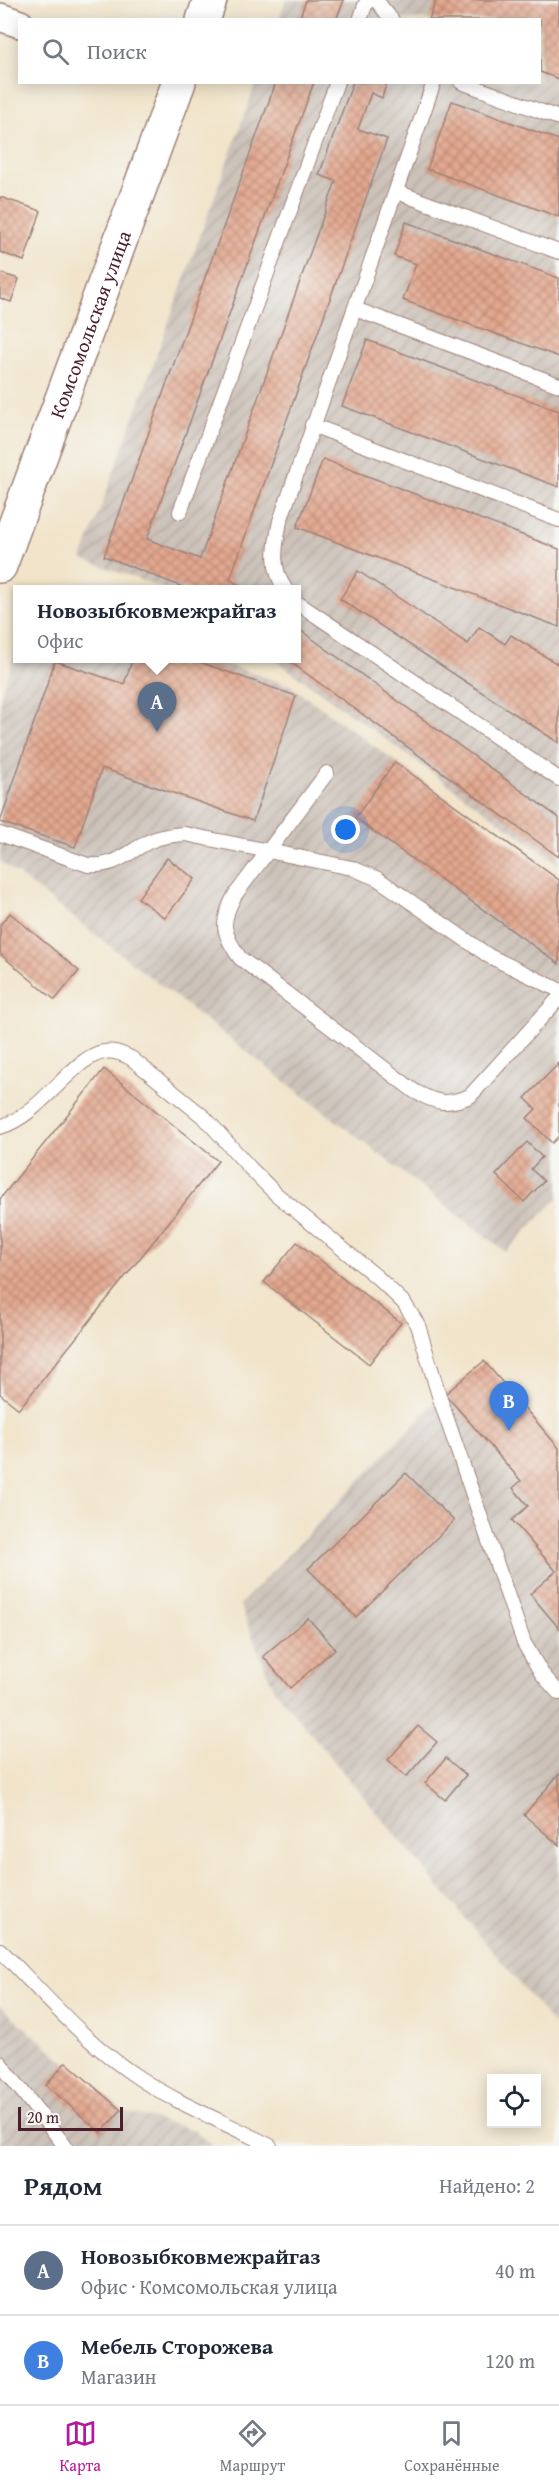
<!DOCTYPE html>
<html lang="ru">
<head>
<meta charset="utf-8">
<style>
  body { margin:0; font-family:"Gentium Book Plus",serif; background:#f2f2f3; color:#1f2937 }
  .controls { position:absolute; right:18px; bottom:18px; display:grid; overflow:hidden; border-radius:0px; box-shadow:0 3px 15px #0003 }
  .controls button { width:54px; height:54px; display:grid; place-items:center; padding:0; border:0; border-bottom:2px solid #e0e1e3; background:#fff; color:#1f2937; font:30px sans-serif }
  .scale { position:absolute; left:18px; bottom:15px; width:105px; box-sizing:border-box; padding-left:6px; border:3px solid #4a1f2b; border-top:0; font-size:16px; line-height:21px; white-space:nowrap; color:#4a1f2b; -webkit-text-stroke:4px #f6f6f2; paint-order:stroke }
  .you { position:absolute; left:346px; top:830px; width:21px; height:21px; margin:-15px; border:4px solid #fff; border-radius:50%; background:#1a73e8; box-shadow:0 0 0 9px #1a73e833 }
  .badge { display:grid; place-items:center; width:39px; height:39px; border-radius:50%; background:#b5179e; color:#fff; font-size:20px; font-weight:700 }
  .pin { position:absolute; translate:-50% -50px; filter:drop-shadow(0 2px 3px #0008) }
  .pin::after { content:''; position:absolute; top:32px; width:21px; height:18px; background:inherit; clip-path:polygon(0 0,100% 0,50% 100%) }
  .popup { position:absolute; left:13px; top:585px; width:288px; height:78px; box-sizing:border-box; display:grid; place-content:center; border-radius:0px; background:#fff; filter:drop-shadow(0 2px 4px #0005); font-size:20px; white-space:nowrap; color:#747a83 }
  .popup b { font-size:22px; color:#1f2937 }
  .popup::after { content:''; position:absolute; left:50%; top:100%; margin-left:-12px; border:12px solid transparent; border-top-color:#fff }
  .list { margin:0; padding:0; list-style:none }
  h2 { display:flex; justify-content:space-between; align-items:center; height:78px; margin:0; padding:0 24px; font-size:26px }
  h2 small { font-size:20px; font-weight:400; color:#747a83 }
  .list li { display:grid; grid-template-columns:39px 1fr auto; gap:18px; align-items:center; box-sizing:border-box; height:90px; padding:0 24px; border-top:2px solid #e0e1e3 }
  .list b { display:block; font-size:22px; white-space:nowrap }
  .list p { margin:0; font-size:20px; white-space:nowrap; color:#747a83 }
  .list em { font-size:20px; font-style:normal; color:#747a83 }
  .icon { flex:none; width:33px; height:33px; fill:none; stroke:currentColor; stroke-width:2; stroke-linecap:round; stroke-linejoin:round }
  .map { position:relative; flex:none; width:559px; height:2146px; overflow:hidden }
  .search { position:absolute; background:#fff; box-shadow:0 3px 15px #0003; left:18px; right:18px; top:18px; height:66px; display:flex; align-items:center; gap:15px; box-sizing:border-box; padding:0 21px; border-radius:0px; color:#747a83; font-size:22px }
  .sheet { height:258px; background:#fff }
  nav { display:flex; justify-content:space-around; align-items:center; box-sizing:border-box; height:84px; border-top:2px solid #e0e1e3; background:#fff; font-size:16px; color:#747a83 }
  nav a { display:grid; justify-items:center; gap:3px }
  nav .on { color:#b5179e }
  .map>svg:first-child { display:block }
</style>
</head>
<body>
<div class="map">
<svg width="559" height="2146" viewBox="0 0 559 2146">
  <defs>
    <pattern id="industrial-furrows" width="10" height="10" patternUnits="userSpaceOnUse" patternTransform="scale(1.5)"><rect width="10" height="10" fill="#ccc2b9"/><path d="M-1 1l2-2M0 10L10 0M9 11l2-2" fill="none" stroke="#b1a69f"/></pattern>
    <pattern id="building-cross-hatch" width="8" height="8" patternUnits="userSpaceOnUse" patternTransform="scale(1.5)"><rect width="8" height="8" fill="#e3a88f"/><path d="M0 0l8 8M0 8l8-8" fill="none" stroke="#ba8875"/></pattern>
  </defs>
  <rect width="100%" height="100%" fill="#f6f6f2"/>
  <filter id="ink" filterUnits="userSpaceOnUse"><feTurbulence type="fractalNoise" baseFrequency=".0167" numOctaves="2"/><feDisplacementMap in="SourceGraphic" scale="12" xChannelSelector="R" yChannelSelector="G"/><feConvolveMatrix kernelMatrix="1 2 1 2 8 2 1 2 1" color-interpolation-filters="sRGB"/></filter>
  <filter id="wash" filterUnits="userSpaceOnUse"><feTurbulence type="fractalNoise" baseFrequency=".008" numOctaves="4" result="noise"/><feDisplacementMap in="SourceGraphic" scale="24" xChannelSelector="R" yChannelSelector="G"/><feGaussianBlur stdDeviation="1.35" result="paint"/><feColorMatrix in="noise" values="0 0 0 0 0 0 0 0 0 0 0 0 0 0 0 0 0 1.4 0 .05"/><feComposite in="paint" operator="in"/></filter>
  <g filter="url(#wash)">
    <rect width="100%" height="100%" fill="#f1e4ca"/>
    <g fill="url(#industrial-furrows)">
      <path d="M286,0H559V864L274,659L296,658V590L166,589L82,559L256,83L540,82V20L279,19Z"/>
      <path d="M17,648L18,658L209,659L291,686L559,880V1196L506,1252L0,861V697Z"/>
      <path d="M484,1361L559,1448V2031L273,1688L240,1605L430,1407Z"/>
      <path d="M0,2006L121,2110L194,2130L214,2146H0Z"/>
    </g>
    <g id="blocks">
      <g fill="url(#building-cross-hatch)">
        <path d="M306,0H344L336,20H299Z"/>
        <path d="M436,0H559V79L540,72V20H429Z"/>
        <path d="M276,82H314L147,539L200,559L336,181L319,175L353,82H387L382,98L371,93L358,129L387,139L230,579L245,590H190L104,556Z"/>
        <path d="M452,101L559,140V217L427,169Z"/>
        <path d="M0,197L41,211L24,261L0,252Z"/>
        <path d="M406,222L559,278V357L403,300L416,264L394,256Z"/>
        <path d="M0,273L19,279L11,302L0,298Z"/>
        <path d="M367,340L559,411V487L342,406Z"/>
        <path d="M323,459L559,549V627L297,527Z"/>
        <path d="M358,571L468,644L479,627L505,644L511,635L559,665V743L340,599Z"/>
        <path d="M296,627L559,818V857L285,658H296Z"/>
        <path d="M133,658H188L296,696L253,821L102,768L75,847L0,822L55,661L124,684Z"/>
        <path d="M395,762L559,880V964L355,818Z"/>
        <path d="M167,858L195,879L165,918L138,898Z"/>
        <path d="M10,913L79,971L55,1000L0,954V925Z"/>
        <path d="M559,1063V1136L552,1143L527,1118L536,1109L525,1098Z"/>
        <path d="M104,1069L218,1161L19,1409L0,1394V1199Z"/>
        <path d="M527,1142L542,1157L531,1169L544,1181L524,1202L496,1175Z"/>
        <path d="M297,1242L401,1323L369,1364L264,1282Z"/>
        <path d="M484,1361L559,1448V1628L530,1594L556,1571L512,1520L528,1506L513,1488L521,1481L445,1394Z"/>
        <path d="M406,1473L454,1521L356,1617L308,1569Z"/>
        <path d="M308,1618L335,1649L290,1688L263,1656Z"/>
        <path d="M418,1726L437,1742L406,1777L388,1760Z"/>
        <path d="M446,1758L466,1775L445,1800L425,1783Z"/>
        <path d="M559,1774V1845L524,1815Z"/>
        <path d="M66,2062L121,2110L101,2133L46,2085Z"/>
      </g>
    </g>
  </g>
  <g filter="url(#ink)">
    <use href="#blocks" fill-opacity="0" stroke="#9e827a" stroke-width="1.5"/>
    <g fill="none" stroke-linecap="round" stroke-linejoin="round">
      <g stroke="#9e827a" stroke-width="16">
        <g id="service">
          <path d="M376,0L392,20"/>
          <path d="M360,20L367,0"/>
          <path d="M461,82L559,118"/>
          <path d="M397,192L559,252"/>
          <path d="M355,309L559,385"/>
          <path d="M312,425L559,520"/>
          <path d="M180,512L337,82"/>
          <path d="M286,590C270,568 275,546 280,521L434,82"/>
          <path d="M296,602L559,779"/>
          <path d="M327,773L235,895C220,922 222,933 240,958L414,1091C436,1103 446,1106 470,1096L559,998"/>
          <path d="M0,834L88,865C116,867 125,854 148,842C160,836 172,835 185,834L352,868L378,879L489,956L559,990"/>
          <path d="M0,1127C42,1115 72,1057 104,1052C114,1050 122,1054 131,1058L205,1118L250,1168L276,1194L378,1278L404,1303L418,1325L440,1399L524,1643L542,1674L559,1693"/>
          <path d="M0,1950C44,1994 86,2044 139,2078C180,2105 227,2123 270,2146"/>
          <path d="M0,2063L65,2146"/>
        </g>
      </g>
      <g stroke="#9e827a" stroke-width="30">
        <path id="minor" d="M0,17L20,24"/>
      </g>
      <g stroke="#9e827a" stroke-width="36">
        <g id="tertiary">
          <path d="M203,20L210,0"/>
          <path id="s1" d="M0,566L179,82"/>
        </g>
      </g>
      <use href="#service" stroke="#fff" stroke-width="14"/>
      <use href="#minor" stroke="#fff" stroke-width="27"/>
      <use href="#tertiary" stroke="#fff" stroke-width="33"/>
    </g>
  </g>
  <g text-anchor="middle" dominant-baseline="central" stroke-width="6" stroke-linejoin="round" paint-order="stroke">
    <g font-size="20" fill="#4a1f2b" stroke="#f6f6f2">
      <text stroke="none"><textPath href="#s1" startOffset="258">Комсомольская улица</textPath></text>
    </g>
  </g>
</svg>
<div class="controls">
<button><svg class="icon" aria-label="locate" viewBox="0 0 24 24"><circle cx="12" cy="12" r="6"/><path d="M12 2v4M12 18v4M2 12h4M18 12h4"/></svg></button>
</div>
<div class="scale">20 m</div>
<div class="you"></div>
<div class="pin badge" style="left:157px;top:732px;background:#5c6f8a">A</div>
<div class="popup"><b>Новозыбковмежрайгаз</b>Офис</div>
<div class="pin badge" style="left:509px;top:1431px;background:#3f7fe0">B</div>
<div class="search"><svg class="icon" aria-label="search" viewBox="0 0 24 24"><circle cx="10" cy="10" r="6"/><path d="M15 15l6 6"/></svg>Поиск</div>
</div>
<section class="sheet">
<h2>Рядом<small>Найдено: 2</small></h2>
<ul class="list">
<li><span class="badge" style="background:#5c6f8a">A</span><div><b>Новозыбковмежрайгаз</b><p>Офис · Комсомольская улица</p></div><em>40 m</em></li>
<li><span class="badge" style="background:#3f7fe0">B</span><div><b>Мебель Сторожева</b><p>Магазин</p></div><em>120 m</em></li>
</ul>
</section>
<nav>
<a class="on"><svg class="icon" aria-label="map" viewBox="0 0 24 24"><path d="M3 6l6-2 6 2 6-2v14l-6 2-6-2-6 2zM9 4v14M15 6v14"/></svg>Карта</a>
<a><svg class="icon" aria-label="directions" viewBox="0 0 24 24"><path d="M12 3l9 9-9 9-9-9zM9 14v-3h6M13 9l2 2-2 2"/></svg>Маршрут</a>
<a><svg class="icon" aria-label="saved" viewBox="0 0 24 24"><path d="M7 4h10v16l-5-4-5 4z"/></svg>Сохранённые</a>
</nav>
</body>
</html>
